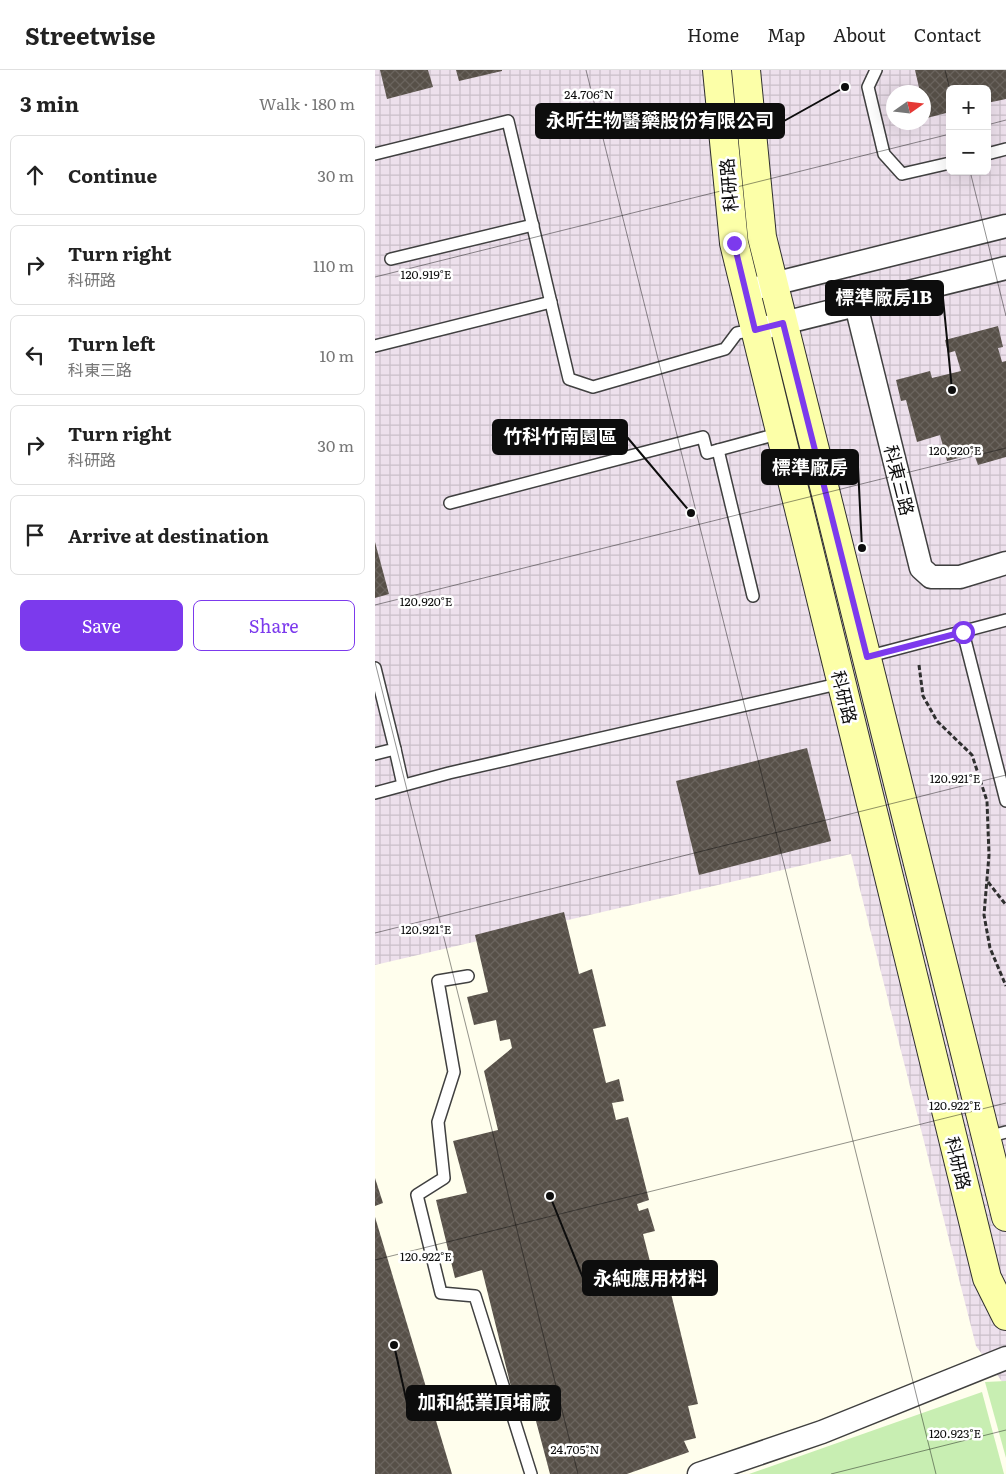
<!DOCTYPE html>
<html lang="en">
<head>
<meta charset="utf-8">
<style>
  body { margin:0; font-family:Literata,"Noto Sans TC",serif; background:#f6f6f6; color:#222 }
  .controls { position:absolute; right:15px; top:15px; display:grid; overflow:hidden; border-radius:8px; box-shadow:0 5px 20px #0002 }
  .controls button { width:45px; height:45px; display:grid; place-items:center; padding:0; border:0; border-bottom:1px solid #e0e0e0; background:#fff; color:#222; font:25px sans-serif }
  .compass { position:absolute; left:511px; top:15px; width:45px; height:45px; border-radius:50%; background:#fff; box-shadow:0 5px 20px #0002; rotate:76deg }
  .stop { position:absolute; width:15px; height:15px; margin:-11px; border:4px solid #7c3aed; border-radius:50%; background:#fff }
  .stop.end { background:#7c3aed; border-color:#fff; box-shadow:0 1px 5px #0008 }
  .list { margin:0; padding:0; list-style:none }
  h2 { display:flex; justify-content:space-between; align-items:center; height:65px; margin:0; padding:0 20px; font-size:21px }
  h2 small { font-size:16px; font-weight:400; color:#767676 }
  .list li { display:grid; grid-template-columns:32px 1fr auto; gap:15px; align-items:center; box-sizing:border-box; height:80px; margin:0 10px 10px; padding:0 10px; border:1px solid #e0e0e0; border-radius:8px }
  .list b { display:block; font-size:19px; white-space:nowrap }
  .list p { margin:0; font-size:16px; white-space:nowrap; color:#767676 }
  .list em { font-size:16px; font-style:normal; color:#767676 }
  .actions { display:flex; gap:10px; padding:15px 20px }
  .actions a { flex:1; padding:11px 0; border:1px solid #7c3aed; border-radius:8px; text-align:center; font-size:18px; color:#7c3aed }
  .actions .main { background:#7c3aed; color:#fff }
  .icon { flex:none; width:28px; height:28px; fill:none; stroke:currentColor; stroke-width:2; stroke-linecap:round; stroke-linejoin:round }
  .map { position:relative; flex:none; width:631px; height:1404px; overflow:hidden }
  header { display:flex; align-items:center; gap:30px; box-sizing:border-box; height:70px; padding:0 25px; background:#fff; border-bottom:1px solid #e0e0e0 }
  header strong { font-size:24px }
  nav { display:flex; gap:28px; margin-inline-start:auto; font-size:18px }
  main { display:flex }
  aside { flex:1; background:#fff }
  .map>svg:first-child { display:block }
</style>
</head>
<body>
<header>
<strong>Streetwise</strong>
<nav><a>Home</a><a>Map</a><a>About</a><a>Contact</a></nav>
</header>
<main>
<aside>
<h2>3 min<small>Walk · 180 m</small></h2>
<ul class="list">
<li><svg class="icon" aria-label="ahead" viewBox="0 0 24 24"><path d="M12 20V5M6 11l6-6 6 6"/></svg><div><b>Continue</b></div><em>30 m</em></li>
<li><svg class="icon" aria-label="right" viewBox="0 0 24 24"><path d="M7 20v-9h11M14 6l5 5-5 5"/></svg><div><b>Turn right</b><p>科研路</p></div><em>110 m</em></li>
<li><svg class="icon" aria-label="left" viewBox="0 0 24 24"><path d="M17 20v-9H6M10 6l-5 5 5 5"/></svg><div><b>Turn left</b><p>科東三路</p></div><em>10 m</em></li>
<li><svg class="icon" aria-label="right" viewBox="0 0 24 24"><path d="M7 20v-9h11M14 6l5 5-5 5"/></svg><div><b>Turn right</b><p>科研路</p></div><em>30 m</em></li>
<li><svg class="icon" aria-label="arrive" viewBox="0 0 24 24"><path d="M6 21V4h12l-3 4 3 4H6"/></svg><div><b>Arrive at destination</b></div></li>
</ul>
<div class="actions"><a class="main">Save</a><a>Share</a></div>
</aside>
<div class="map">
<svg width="631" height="1404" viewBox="0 0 631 1404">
  <defs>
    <pattern id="industrial-grid" width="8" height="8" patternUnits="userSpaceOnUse" patternTransform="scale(1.25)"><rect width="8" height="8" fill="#ede0ec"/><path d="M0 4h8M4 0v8" fill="none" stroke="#cabfc9"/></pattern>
    <pattern id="building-cross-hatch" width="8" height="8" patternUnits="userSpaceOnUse" patternTransform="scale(1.25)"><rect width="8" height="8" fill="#575048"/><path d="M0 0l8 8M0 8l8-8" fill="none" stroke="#6a645e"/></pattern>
  </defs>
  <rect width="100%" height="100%" fill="#fffeed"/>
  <path fill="url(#industrial-grid)" fill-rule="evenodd" d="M0,0H631V1317L601,1276L476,784L0,895ZM575,19H612V101H575ZM518,22H548V52H518Z"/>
  <g fill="#c8eeb2">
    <path d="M631,1311V1388L610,1312Z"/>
    <path d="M607,1322L629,1404H374Z"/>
  </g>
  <g fill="url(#building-cross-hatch)">
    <path d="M5,0H53L58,17L12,29Z"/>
    <path d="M81,0H127V1L84,11Z"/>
    <path d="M540,0H631V29L612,33V19H575V42L552,48L548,36V22H545Z"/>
    <path d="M623,256L628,277L623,278L627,292L631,291V387L603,395L599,384L572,391L565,365L542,372L531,330L526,331L521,310L555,301L557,308L586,301L580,281L573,283L570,270Z"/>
    <path d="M0,472L14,524L0,528Z"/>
    <path d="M432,678L456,771L324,805L301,711Z"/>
    <path d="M189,842L204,904L217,899L231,956L218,959L231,1013L244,1009L249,1031L237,1033L241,1050L253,1047L274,1130L262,1134L264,1141L273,1138L280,1161L268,1164L281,1215L293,1211L323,1334L313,1336L321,1368L309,1371L314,1382L252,1404H175L157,1336L142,1341L107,1200L80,1208L61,1130L92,1123L78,1071L123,1060L109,1001L137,978L135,969L125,971L121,950L99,955L92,927L113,922L100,865Z"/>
    <path d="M0,1108L8,1133L0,1136Z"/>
    <path d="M0,1147L77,1404H0Z"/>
  </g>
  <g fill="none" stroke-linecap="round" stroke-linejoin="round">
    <g stroke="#404040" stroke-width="14">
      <g id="lane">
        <path d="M501,0L493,17L509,84L527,104L575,93"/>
        <path d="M0,84L133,51L194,309L218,317L350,279L362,263L380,260"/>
        <path d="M612,84L631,79"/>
        <path d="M16,189L158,155"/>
        <path d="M0,276L176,232"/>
        <path d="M343,380L378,526"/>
        <path d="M75,433L328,367L332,383L406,363"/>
        <path d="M588,562L631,731"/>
        <path d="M491,587L631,550"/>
        <path d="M0,598L20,679L0,684"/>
        <path d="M20,679L28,715"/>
        <path d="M0,723L74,703L467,613"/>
        <path d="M93,906L63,911L79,1002L63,1052L69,1108L42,1125L66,1223L100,1226L156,1404"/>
        <path d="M612,1067L631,1062"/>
      </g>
    </g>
    <g stroke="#404040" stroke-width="25">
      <g id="street">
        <path d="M382,218L631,156"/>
        <path d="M481,235L546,498L556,507H585L631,493"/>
        <path d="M380,260L631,198"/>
        <path d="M324,1404L447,1362L631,1288"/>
      </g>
    </g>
    <g stroke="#2f2f2f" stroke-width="30">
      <g id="secondary">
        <path d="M342,0L359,173L612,1208L631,1246"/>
        <path d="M371,0L387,167L631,1147"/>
      </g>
    </g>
    <g stroke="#2f2f2f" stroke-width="3" stroke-dasharray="5 2.5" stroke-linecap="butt">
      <path d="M544,595L548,626L562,651L597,685L612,731L614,785L609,845L615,878L631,916"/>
      <path d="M613,812L631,835"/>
    </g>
    <use href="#lane" stroke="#fff" stroke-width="11"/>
    <use href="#street" stroke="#fff" stroke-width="22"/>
    <use href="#secondary" stroke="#fcffa8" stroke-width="28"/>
  </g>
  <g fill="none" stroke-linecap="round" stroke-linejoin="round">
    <path stroke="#7c3aed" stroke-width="6" d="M359,173L380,260L408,253L492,587L588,562"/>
  </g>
  <path fill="none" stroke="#0d0d0d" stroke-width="1" stroke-opacity="0.45" d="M211,0L561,1404M570,0L575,20M612,55L631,50M595,101L631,246M0,207L575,64M0,535L631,378M0,592L203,1404M0,863L631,705M0,1190L631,1033M456,1404L631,1360"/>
  <g text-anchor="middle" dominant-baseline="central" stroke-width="5" stroke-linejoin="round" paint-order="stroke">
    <g font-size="18" fill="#0d0d0d" stroke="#fff">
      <text transform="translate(353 115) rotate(-95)">科研路</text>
      <text transform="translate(525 410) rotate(76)">科東三路</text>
      <text transform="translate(470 627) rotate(76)">科研路</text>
      <text transform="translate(584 1093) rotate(76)">科研路</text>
    </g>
  </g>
  <g font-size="12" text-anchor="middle" fill="#0d0d0d" stroke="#fff" stroke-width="5" stroke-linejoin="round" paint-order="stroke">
    <text x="214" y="29">24.706°N</text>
    <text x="51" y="209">120.919°E</text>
    <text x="580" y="385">120.920°E</text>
    <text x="51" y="536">120.920°E</text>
    <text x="580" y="713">120.921°E</text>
    <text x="51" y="864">120.921°E</text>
    <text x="580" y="1040">120.922°E</text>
    <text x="51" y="1191">120.922°E</text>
    <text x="580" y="1368">120.923°E</text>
    <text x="200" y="1384">24.705°N</text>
  </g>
  <path fill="none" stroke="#0d0d0d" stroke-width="2" d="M470 17L409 51M577 320L568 228M316 443L252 367M487 478L483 397M175 1126L208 1208M19 1275L32 1333"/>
  <g fill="#0d0d0d" stroke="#fff" stroke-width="2">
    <circle cx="470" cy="17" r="5"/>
    <circle cx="577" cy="320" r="5"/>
    <circle cx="316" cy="443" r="5"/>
    <circle cx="487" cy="478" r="5"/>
    <circle cx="175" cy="1126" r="5"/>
    <circle cx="19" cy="1275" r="5"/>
  </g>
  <g fill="#0d0d0d" stroke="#0d0d0d" stroke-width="2">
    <rect x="161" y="34" width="248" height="34" rx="5"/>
    <rect x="451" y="211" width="117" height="34" rx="5"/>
    <rect x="118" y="350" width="134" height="34" rx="5"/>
    <rect x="387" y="380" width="96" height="34" rx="5"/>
    <rect x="208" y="1191" width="134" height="34" rx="5"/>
    <rect x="32" y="1316" width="153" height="34" rx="5"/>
  </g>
  <g font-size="19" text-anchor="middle" font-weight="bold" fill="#fff">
    <text x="285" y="57">永昕生物醫藥股份有限公司</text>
    <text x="509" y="234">標準廠房1B</text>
    <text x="185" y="373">竹科竹南園區</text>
    <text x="435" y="404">標準廠房</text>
    <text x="275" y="1215">永純應用材料</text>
    <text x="109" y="1339">加和紙業頂埔廠</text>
  </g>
</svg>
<div class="controls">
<button>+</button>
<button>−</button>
</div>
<svg class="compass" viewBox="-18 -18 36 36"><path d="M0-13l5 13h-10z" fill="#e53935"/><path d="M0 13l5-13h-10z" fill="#767676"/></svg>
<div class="stop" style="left:588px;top:562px"></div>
<div class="stop end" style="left:359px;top:173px"></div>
</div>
</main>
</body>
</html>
